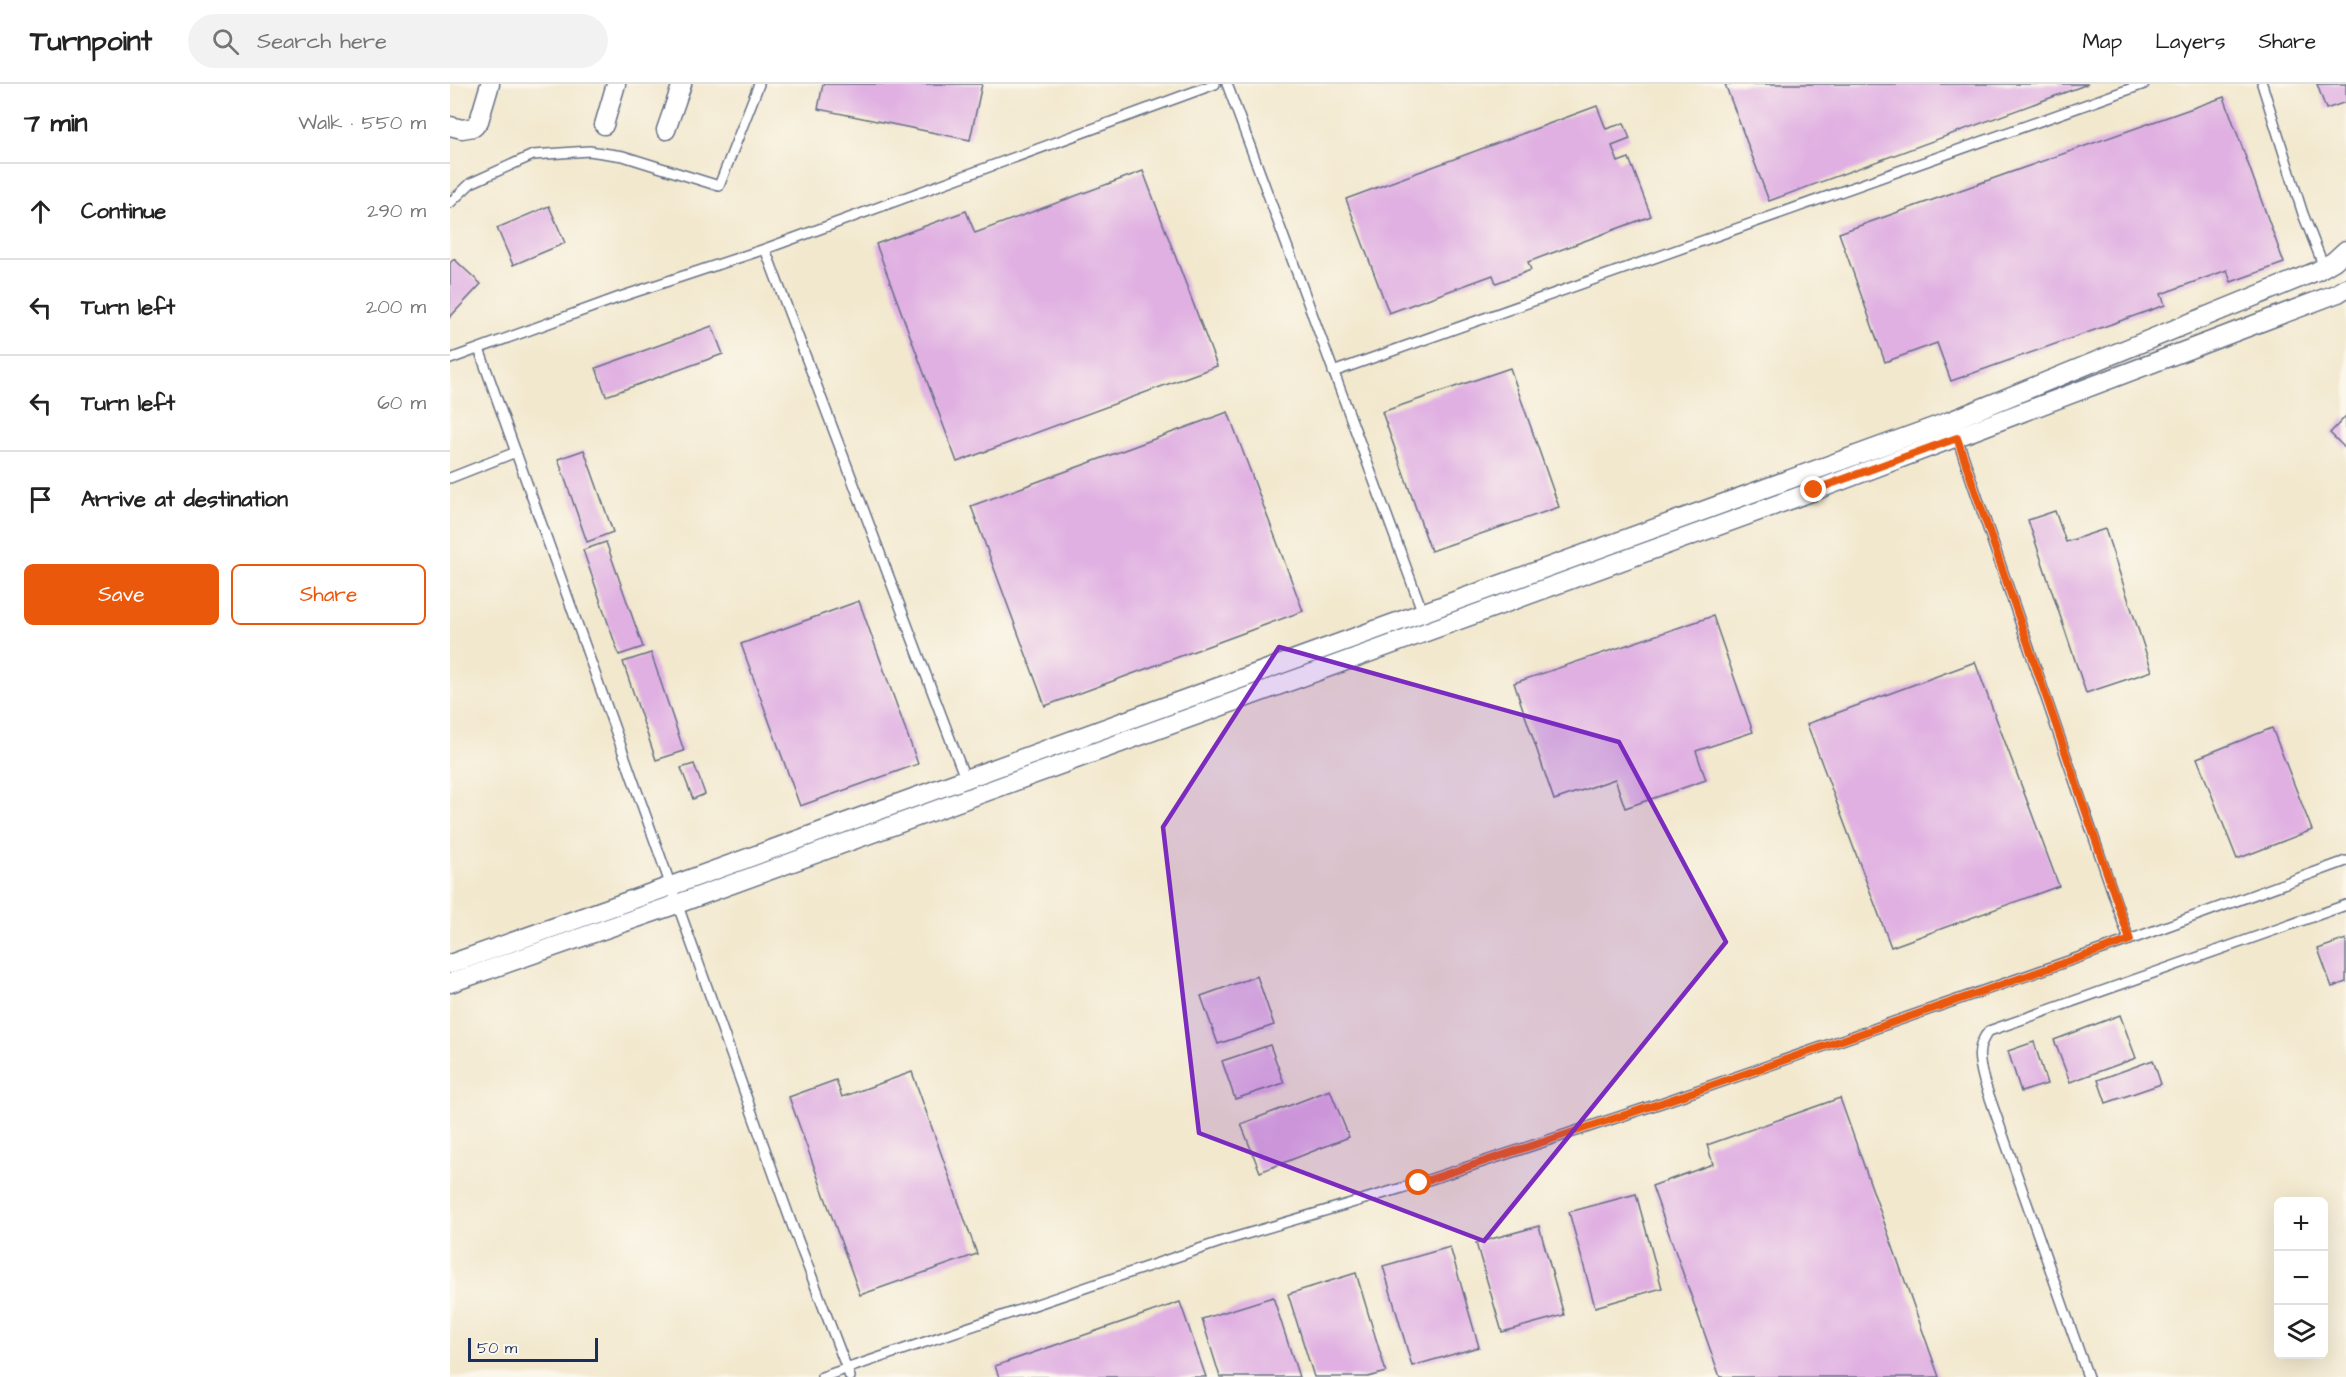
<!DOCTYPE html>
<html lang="en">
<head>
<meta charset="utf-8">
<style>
  body { margin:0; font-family:"Architects Daughter",sans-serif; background:#f2f2f2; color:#222 }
  .controls { position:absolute; right:18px; bottom:18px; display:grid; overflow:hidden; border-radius:9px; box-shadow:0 6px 24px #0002 }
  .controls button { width:54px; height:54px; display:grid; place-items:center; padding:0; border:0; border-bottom:2px solid #e0e0e0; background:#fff; color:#222; font:30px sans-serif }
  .scale { position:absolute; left:18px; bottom:15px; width:130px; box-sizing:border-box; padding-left:6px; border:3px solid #1b2f5e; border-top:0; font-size:16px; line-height:21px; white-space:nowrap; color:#1b2f5e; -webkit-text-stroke:4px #fbf7ec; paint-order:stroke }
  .stop { position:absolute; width:18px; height:18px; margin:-14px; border:4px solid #ea580c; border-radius:50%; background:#fff }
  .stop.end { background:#ea580c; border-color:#fff; box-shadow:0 2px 6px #0008 }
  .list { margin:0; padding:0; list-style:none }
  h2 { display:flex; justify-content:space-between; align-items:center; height:78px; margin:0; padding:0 24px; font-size:26px }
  h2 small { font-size:20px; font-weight:400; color:#767676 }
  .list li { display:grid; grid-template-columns:39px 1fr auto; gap:18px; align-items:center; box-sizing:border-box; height:96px; padding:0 24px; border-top:2px solid #e0e0e0 }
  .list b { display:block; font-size:22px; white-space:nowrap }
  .list em { font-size:20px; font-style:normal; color:#767676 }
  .actions { display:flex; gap:12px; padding:18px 24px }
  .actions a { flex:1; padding:14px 0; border:2px solid #ea580c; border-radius:9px; text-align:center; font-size:21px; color:#ea580c }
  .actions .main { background:#ea580c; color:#fff }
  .icon { flex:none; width:33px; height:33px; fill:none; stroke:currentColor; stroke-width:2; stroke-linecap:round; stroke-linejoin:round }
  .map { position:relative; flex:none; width:1896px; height:1293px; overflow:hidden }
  header { display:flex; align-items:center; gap:36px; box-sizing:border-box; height:84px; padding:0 30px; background:#fff; border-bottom:2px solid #e0e0e0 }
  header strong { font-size:28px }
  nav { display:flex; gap:33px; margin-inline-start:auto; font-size:21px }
  .search { width:420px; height:54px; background:#f2f2f2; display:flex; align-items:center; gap:15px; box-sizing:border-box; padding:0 21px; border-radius:33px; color:#767676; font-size:22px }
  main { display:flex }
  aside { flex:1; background:#fff }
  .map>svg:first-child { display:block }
</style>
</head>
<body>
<header>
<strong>Turnpoint</strong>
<div class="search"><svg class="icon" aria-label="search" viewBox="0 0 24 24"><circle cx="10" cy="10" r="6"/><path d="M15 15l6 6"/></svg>Search here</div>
<nav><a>Map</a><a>Layers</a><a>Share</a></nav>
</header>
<main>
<aside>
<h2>7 min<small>Walk · 550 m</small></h2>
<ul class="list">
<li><svg class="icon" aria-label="ahead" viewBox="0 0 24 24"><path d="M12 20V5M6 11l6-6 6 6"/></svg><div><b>Continue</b></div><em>290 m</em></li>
<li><svg class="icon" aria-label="left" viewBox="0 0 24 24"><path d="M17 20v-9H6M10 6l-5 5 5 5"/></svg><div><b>Turn left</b></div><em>200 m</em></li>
<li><svg class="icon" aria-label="left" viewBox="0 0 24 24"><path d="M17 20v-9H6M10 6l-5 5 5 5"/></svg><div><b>Turn left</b></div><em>60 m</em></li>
<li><svg class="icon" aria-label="arrive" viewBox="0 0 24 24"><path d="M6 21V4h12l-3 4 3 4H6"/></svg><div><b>Arrive at destination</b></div></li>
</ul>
<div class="actions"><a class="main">Save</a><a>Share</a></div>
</aside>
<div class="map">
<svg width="1896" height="1293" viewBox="0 0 1896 1293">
  <rect width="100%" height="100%" fill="#fbf7ec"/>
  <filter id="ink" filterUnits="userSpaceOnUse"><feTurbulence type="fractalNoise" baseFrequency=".0167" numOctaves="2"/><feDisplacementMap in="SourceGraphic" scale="12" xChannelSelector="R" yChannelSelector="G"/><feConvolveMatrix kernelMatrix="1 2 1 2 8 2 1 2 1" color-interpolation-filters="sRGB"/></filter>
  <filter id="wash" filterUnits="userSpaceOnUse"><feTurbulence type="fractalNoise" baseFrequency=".008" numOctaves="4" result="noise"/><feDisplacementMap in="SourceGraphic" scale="24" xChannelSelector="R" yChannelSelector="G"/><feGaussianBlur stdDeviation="1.35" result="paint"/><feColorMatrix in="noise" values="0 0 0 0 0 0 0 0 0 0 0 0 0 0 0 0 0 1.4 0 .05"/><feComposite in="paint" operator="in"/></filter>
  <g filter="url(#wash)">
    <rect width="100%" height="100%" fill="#f2e8ce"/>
    <g id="blocks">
      <g fill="#e0b0e2">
        <path d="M373,0H532L520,56L368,25Z"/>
        <path d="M1275,0H1638L1319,117Z"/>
        <path d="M1867,0H1896V18L1876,25Z"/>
        <path d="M1774,13L1834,179L1781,198L1777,186L1711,210L1715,221L1501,297L1487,259L1435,278L1389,149Z"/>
        <path d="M1147,22L1156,45L1174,39L1180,55L1162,62L1168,78L1179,74L1201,132L1078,178L1081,186L1046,199L1043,191L939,229L896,115Z"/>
        <path d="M693,87L767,282L507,378L426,160L516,127L525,149Z"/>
        <path d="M99,122L115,159L63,181L47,144Z"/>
        <path d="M4,175L31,200L0,233V179Z"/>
        <path d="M262,242L273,270L156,312L146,284Z"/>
        <path d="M1060,284L1109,423L981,467L932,328Z"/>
        <path d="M778,328L853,527L595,622L521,422Z"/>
        <path d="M1896,332V365L1880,349Z"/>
        <path d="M134,366L163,448L137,458L108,375Z"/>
        <path d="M1605,427L1616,458L1655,445L1702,587L1636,609L1578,436Z"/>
        <path d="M156,458L193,563L169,571L133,466Z"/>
        <path d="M409,517L468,680L350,722L291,560Z"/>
        <path d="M1263,532L1303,648L1246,667L1256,696L1175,724L1165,695L1104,716L1064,599Z"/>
        <path d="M201,569L234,667L206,676L173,578Z"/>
        <path d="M1525,578L1609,802L1441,863L1357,640Z"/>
        <path d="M1822,644L1862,746L1787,775L1747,674Z"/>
        <path d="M244,680L255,710L243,715L231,684Z"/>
        <path d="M1896,855V898L1882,903L1868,865Z"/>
        <path d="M807,892L824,941L768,960L751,912Z"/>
        <path d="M1670,931L1686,974L1620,998L1604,956Z"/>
        <path d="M1584,958L1597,1000L1571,1008L1558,967Z"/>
        <path d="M820,961L834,999L785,1015L772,977Z"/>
        <path d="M1703,976L1711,1000L1656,1019L1648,996Z"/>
        <path d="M462,988L527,1170L410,1211L339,1013L386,996L392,1013Z"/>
        <path d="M880,1006L899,1053L810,1088L791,1040Z"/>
        <path d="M1390,1014L1489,1293H1270L1202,1102L1263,1080L1257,1061Z"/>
        <path d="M1186,1110L1212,1204L1145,1223L1119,1128Z"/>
        <path d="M1089,1142L1114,1231L1052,1248L1026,1159Z"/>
        <path d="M1000,1163L1029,1263L962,1282L933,1182Z"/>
        <path d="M906,1189L936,1288L918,1293H864L838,1210Z"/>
        <path d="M823,1213L849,1293H770L752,1235Z"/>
        <path d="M730,1218L756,1293H549L545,1282Z"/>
      </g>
    </g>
  </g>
  <g filter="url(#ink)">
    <use href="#blocks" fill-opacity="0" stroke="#667085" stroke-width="1.5"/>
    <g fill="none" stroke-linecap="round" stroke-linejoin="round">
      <g stroke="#667085" stroke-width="12">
        <g id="service">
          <path d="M777,0L973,529"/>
          <path d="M1812,0L1853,130L1874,183"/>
          <path d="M0,119L21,99L83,71L139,67L173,72L269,102L309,0"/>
          <path d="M315,165L515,694"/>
          <path d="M29,265L341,1138L400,1293"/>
          <path d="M0,275L170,213L315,165L765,0"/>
          <path d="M883,288L1694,0"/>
          <path d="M1506,351L1679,856"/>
          <path d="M0,394L66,368"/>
          <path d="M372,1293L776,1156L969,1099L1211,1019L1679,856L1896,777"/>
          <path d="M1638,1293L1534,997C1529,978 1525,963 1539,947L1896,821"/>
        </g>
      </g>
      <g stroke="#667085" stroke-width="21">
        <g id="minor">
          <path d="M154,41L166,0"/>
          <path d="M0,42L12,45L24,43L29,37L40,0"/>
          <path d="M216,46L232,0"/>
          <path d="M0,880L221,802L1500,337L1867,187L1884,177L1896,166"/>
          <path d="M0,899L227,820L1364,407L1888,209L1896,204"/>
        </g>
      </g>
      <use href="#service" stroke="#fff" stroke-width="9"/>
      <use href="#minor" stroke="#fff" stroke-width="18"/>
    </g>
  </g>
  <g fill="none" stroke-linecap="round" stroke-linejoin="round" filter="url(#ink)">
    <path stroke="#ea580c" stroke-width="8" d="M969,1099L1211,1019L1680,856L1507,354L1364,406"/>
  </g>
  <path fill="#7b2cbf" fill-opacity="0.2" stroke="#7b2cbf" stroke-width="4.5" stroke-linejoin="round" d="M829,563L1169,658L1276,858L1034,1157L749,1049L713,743Z"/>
</svg>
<div class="controls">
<button>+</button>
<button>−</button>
<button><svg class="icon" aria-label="layers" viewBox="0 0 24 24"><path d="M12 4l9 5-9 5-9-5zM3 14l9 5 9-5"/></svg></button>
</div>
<div class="scale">50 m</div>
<div class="stop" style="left:969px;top:1099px"></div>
<div class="stop end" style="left:1364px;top:406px"></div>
</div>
</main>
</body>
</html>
